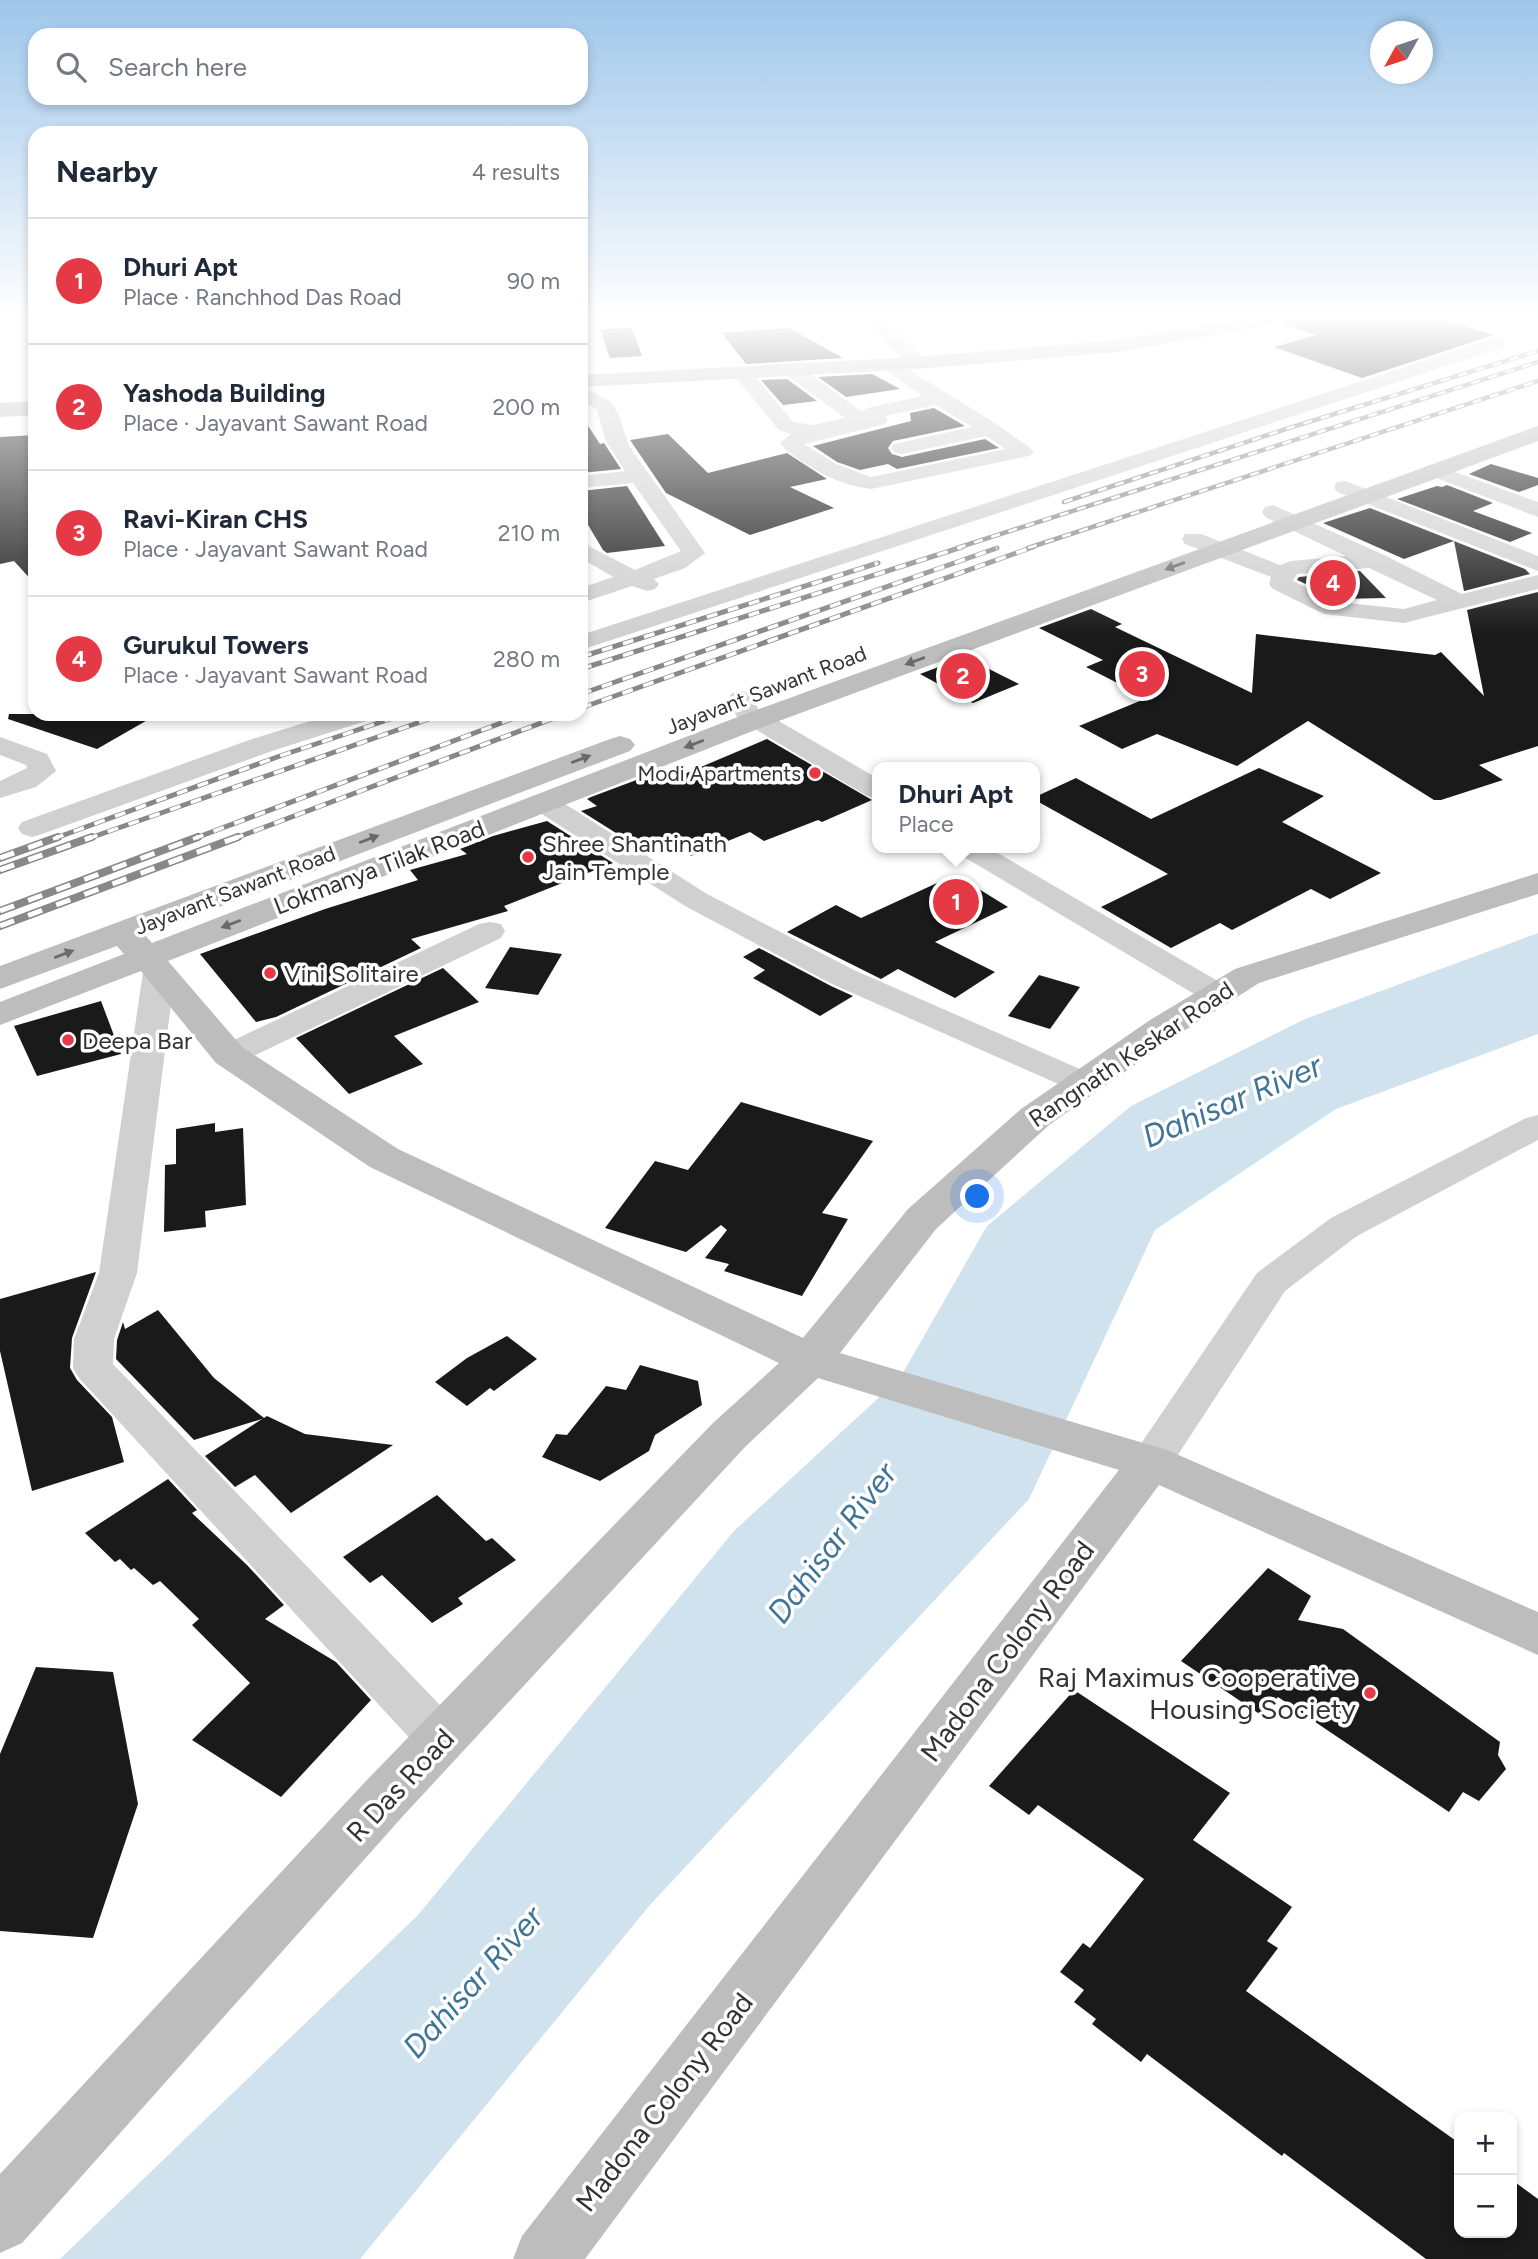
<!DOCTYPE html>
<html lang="en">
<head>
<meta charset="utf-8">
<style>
  body { margin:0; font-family:Figtree,sans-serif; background:#f6f6f7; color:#1f2937 }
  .controls { position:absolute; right:21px; bottom:21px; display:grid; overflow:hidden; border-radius:14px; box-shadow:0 4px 10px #0003 }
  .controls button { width:63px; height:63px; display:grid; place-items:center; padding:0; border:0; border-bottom:2px solid #e0e1e3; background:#fff; color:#1f2937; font:35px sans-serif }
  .compass { position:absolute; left:1370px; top:21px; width:63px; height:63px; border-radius:50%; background:#fff; box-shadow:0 4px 10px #0003; rotate:230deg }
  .you { position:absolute; left:978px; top:1197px; width:24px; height:24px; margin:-18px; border:5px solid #fff; border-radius:50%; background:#1a73e8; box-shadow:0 0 0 10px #1a73e833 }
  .badge { display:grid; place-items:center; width:46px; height:46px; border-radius:50%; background:#e63946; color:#fff; font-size:23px; font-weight:700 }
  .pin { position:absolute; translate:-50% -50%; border:4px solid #fff; box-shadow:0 2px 7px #0006 }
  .popup { position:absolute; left:872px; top:762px; width:168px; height:91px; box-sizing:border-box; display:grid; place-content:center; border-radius:14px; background:#fff; filter:drop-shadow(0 2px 5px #0005); font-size:23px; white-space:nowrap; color:#747a83 }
  .popup b { font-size:26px; color:#1f2937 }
  .popup::after { content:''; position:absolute; left:50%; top:100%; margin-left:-14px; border:14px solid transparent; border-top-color:#fff }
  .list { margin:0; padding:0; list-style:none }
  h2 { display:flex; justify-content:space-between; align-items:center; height:91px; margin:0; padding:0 28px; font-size:30px }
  h2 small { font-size:23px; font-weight:400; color:#747a83 }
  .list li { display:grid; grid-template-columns:46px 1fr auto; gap:21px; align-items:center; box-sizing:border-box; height:126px; padding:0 28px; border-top:2px solid #e0e1e3 }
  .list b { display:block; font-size:26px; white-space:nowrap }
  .list p { margin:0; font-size:23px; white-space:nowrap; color:#747a83 }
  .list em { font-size:23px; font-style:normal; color:#747a83 }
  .icon { flex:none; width:38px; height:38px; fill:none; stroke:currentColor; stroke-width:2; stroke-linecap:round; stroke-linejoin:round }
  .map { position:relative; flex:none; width:1538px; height:2259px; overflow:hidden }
  .search { position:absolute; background:#fff; box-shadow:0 4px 10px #0003; left:28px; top:28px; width:560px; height:77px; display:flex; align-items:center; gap:18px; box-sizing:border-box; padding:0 24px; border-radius:21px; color:#747a83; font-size:26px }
  .panel { position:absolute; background:#fff; box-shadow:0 4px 10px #0003; left:28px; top:126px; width:560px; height:595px; border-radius:21px }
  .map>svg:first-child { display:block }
</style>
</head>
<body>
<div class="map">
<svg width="1538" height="2259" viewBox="0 0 1538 2259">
  <rect width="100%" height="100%" fill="#fff"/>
  <path fill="#cfe2ee" d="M1538,933V1034L1336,1109L1155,1230L1029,1499L649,1906L360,2259H60L418,1915L734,1531L900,1378L987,1226L1131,1106L1305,1019Z"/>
  <g fill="#1a1a1a">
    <path d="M1287,319H1441L1494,335L1362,378L1274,347L1316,335L1285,325Z"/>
    <path d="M632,328L642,356L610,358L600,329Z"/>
    <path d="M789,328L843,358L746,364L722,333Z"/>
    <path d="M872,374L900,389L846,397L818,377Z"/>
    <path d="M787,379L817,401L783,405L761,380Z"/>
    <path d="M934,408L965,426L893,441L888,448L892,454L902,457L985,439L999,448L897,469L888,464L860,470L837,462L813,446L911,421L910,413Z"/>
    <path d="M581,415L600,444L604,443L621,469L581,473Z"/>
    <path d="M668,434L708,473L787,453L827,479L790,487L834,508L750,535L666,493L630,440Z"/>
    <path d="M35,435V463L28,490L35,499V584L14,561L0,564V437Z"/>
    <path d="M1491,464L1538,478V485L1519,492L1469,474Z"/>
    <path d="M1447,485L1493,503L1473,511L1532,533L1510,542L1397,499L1437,486L1442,487Z"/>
    <path d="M627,486L665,546L607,553L603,550L581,513V491Z"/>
    <path d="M1370,508L1525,569L1530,574L1464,591L1454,541L1404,559L1323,523Z"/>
    <path d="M1360,571L1386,598L1339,599L1297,580L1299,577Z"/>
    <path d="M1538,592V746L1479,765L1503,780L1441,800H1434L1308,721L1237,766L1157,734L1122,749L1079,726L1147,698L1086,667L1103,660L1039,628L1091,609L1122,624L1115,627L1252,693L1256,634L1435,655L1441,652L1484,696L1467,610Z"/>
    <path d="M965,657L1019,684L973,703L920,674Z"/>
    <path d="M9,714H158L97,749L8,719Z"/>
    <path d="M767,739L872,800L822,822L818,820L764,841L750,832L691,856L675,845L663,850L656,845L643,850L581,811L597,806L587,799L591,797L655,773L664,779L679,773L682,775Z"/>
    <path d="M1259,768L1324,796L1282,822L1381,873L1330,899L1311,889L1232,930L1220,923L1171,948L1101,907L1168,874L1035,800V797L1076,778L1151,819Z"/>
    <path d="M547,821L613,863L504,906L508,911L411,939L421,948L276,1017L256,1022L200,954L325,909L418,880L410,870L467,854L460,849L493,836Z"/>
    <path d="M961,878L1008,907L935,942L995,972L955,998L898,969L881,979L787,932L836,905L861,918L937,883L944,886Z"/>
    <path d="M510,947L562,954L538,995L485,988Z"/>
    <path d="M759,948L831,986L853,996L820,1016L753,978L765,970L743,957Z"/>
    <path d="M443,968L479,1002L394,1036L423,1064L349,1094L296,1038Z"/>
    <path d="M1039,975L1080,987L1050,1029L1008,1016Z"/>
    <path d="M101,1001L121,1054L37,1076L14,1026Z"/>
    <path d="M741,1102L873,1141L822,1213L848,1219L802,1296L724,1271L729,1264L705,1258L727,1230L721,1225L686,1252L605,1228L655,1161L688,1170Z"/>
    <path d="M215,1123V1132L243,1128L246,1205L205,1211L206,1227L164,1232L165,1165L176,1164V1129Z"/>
    <path d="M96,1272L72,1338L70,1368L77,1380L112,1417L124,1462L32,1491L0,1351V1299Z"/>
    <path d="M158,1310L214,1378L264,1418L267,1416L305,1434L393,1445L291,1513L255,1475L235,1487L205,1456L262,1419L194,1440L116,1359L117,1340L123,1322L125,1329Z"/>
    <path d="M507,1336L537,1359L494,1391L490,1388L467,1406L435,1382L467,1358Z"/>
    <path d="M640,1365L698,1381L702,1405L655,1435L649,1451L600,1481L542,1457L556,1434L567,1435L606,1386L626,1390Z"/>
    <path d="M168,1479L197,1510L192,1513L247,1565L284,1605L265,1619L336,1662L371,1700L281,1797L192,1740L250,1683L192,1625L199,1619L160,1581L153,1585L134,1568L131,1570L120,1559L115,1562L85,1533Z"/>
    <path d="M437,1495L486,1541L492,1538L516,1560L458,1598L463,1604L432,1623L382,1575L370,1583L343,1557Z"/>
    <path d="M1268,1568L1311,1596L1298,1620L1343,1629L1500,1742L1498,1755L1506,1769L1479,1801L1463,1792L1449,1812L1278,1697L1261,1715L1181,1661Z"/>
    <path d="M36,1667L113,1672L138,1804L93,1938L0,1931V1754Z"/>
    <path d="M1074,1690L1230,1793L1193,1840L1292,1907L1267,1941L1278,1948L1246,1991L1459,2143V2233H1512V2180L1538,2199V2259H1426L1284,2153L1282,2156L1147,2054L1141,2062L1092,2024L1096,2019L1074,2002L1084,1990L1060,1972L1083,1943L1090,1948L1144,1879L1038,1805L1029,1815L989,1786Z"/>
  </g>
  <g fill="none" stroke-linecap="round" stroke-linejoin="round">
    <g fill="#d0d0d0" fill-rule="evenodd">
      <path d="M865,319H884L923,359L925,363L923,367H909Z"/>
      <path d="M1497,337L1506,343L1504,347L581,650V635Z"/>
      <path d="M890,358L998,425L1034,451L1031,455L1024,457L871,489C838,485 808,468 783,447L780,443L791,434L779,430L732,373L742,367L749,369L793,422L813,425L845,418L785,374L782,370L785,366H799L862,412L867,408L922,396L883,368L881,364ZM936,405L972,427L894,444L891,448L894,452L901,454L986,436L1006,449L871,477L836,464L804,444L885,424L888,420L885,416Z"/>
      <path d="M581,385L611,402L619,415L629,446L705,553L685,568L654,579L659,584L655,589L647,591L632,586L581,603V588L613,577L581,558V542L635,570L681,551L633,483L581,488V476L625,471L606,441L597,410L581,399Z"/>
      <path d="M1433,464L1538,502V517L1426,474L1422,470L1426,466Z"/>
      <path d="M1345,481L1538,556V571L1337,492L1334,487L1337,482Z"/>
      <path d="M1273,505L1384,555L1462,594L1538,575V589L1404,623L1324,614L1273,589L1269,584L1271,577L1185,544L1182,539L1185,534H1201L1280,565L1291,561L1346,556L1265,517L1262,512L1265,507ZM1369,568L1437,600L1404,609L1338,602L1293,581L1297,574Z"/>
      <path d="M741,691L750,693L758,709L877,778V798L867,796L738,719L728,699L732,693Z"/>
      <path d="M333,714H373L369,720L272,751L42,834L32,837L22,834L18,828L22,822L252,739Z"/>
      <path d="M0,737L47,754L56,771L36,787L0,798V781L27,768L26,765L0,755Z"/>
      <path d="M544,795L554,797L707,894L854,970L1096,1076L1101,1083L1096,1090L1084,1093L1072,1090L832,984L685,906L534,809L530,803L534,797Z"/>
      <path d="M954,848H989L1228,987L1233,994L1228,1001L1217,1004L1206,1001L959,854Z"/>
      <path d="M490,922L501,924L505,931L501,938L241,1062L229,1065L217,1062L212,1055L217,1048L479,924Z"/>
      <path d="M159,962L170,965L175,972L137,1273L114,1339L113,1364L459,1725L466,1740L459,1755L442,1761L425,1755L79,1378L73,1368L74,1339L99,1273L143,972L148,965Z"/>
      <path d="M1538,1115V1140L1357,1236L1285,1291L1166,1473L1151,1478L1136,1473L1130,1462L1136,1451L1257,1273L1331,1218L1526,1118Z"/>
    </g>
    <g fill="#bdbdbd" fill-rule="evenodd">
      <path d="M1237,319H1278L1275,323L1268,325L1118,352L916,369L581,387V375L916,357L1118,340Z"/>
      <path d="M35,401V415L0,417V403Z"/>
      <path d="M1538,426V441L768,725L168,961L242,1047L398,1149L803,1338L908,1209L1021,1109L1150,1020L1235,969L1538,873V894L1259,983L1176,1036L1049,1125L936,1229L840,1353L1167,1450L1538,1612V1655L1159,1485L585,2259H513L522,2236L1119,1470L818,1378L745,1447L403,1816L22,2243L0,2253V2174L365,1782L713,1423L779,1363L370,1167L216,1063L141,971L0,1025V1002L124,954L117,946L0,989V966L610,739L620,736L630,739L635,745L630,751L145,935L152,943L748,713Z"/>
    </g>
    <g stroke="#888" stroke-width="4.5">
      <g id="rail-far2">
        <path d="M1064,502L1286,429L1538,351"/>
        <path d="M957,548L1538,362"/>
        <path d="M1028,548L1538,381"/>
      </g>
    </g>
    <g stroke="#888" stroke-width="5">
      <g id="rail-far1">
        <path d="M581,657L878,563"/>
        <path d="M581,669L962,547"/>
        <path d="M581,694L997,548"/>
        <path d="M581,708L1033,547"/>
        <path d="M53,839L280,756L405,714"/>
        <path d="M87,839L443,714"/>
        <path d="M193,839L525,714"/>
        <path d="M233,839L565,714"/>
      </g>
    </g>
    <g stroke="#888" stroke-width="8">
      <g id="rail">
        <path d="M0,858L58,837"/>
        <path d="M0,870L92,837"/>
        <path d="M0,911L198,837"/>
        <path d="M0,926L238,837"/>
      </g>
    </g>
    <use href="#rail-far2" stroke="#fff" stroke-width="2.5" stroke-dasharray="9" stroke-linecap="butt"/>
    <use href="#rail-far1" stroke="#fff" stroke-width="3.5" stroke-dasharray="11" stroke-linecap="butt"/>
    <use href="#rail" stroke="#fff" stroke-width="5" stroke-dasharray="15" stroke-linecap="butt"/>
  </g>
  <defs><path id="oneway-solid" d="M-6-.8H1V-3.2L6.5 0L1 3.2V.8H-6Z" transform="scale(1.75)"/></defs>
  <g fill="#6a6a6a">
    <use href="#oneway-solid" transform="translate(1175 566) rotate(160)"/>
    <use href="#oneway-solid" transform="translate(915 661) rotate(160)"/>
    <use href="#oneway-solid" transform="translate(694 744) rotate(159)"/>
    <use href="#oneway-solid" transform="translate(581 759) rotate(-21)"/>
    <use href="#oneway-solid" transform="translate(369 839) rotate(-21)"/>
    <use href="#oneway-solid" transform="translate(231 924) rotate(159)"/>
    <use href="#oneway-solid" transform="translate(64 954) rotate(-21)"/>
  </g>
  <linearGradient id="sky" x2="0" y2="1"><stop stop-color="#9ec6ea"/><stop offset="0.5" stop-color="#fff"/><stop offset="1" stop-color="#fff" stop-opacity="0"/></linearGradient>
  <rect width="1538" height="635" fill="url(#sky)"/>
  <g fill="#e63946" stroke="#fff" stroke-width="2.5">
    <circle cx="815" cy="773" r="7"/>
    <circle cx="528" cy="857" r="7"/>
    <circle cx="270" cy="973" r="7"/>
    <circle cx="68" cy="1040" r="7"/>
    <circle cx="1370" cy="1693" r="7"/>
  </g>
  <g text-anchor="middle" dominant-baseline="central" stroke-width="7" stroke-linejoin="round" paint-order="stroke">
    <g font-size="21" fill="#333" stroke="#fff">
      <text transform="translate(766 690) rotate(-21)">Jayavant Sawant Road</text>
      <text transform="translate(235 890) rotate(-21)">Jayavant Sawant Road</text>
    </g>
    <g font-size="21" fill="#333" stroke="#fff" text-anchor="end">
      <text x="801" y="773">Modi Apartments</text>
    </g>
    <g font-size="24" fill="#333" stroke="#fff" text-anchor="start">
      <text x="542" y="843">Shree Shantinath<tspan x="542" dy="28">Jain Temple</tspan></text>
      <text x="284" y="973">Vini Solitaire</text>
      <text x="82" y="1040">Deepa Bar</text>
    </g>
    <g font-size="24" fill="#333" stroke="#fff">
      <text transform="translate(379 867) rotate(-21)">Lokmanya Tilak Road</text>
      <text transform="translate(1131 1054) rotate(-34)">Rangnath Keskar Road</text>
    </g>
    <g font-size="28" fill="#333" stroke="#fff">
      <text transform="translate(1007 1651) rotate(-53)">Madona Colony Road</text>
      <text transform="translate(400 1785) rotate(-47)">R Das Road</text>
      <text transform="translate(664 2102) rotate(-52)">Madona Colony Road</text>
    </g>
    <g font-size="28" fill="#333" stroke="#fff" text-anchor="end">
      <text x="1356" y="1677">Raj Maximus Cooperative<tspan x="1356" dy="32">Housing Society</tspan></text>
    </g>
    <g font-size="32" font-style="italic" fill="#3f7597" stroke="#fff">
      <text transform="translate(1232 1101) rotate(-23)">Dahisar River</text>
      <text transform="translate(832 1543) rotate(-53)">Dahisar River</text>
      <text transform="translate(473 1982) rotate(-48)">Dahisar River</text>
    </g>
  </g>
</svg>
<div class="controls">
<button>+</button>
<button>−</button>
</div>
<svg class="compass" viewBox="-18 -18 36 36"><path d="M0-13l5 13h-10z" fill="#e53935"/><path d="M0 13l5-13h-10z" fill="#747a83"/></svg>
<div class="you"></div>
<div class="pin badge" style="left:956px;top:902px">1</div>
<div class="popup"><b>Dhuri Apt</b>Place</div>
<div class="pin badge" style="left:963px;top:676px">2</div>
<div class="pin badge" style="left:1142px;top:674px">3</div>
<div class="pin badge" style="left:1333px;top:583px">4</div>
<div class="search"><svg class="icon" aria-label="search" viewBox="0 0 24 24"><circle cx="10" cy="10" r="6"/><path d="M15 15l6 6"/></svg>Search here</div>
<section class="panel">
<h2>Nearby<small>4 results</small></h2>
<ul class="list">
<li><span class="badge">1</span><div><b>Dhuri Apt</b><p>Place · Ranchhod Das Road</p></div><em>90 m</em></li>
<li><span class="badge">2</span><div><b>Yashoda Building</b><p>Place · Jayavant Sawant Road</p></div><em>200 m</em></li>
<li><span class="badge">3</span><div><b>Ravi-Kiran CHS</b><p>Place · Jayavant Sawant Road</p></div><em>210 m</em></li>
<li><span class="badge">4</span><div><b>Gurukul Towers</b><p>Place · Jayavant Sawant Road</p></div><em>280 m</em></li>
</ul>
</section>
</div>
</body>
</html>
